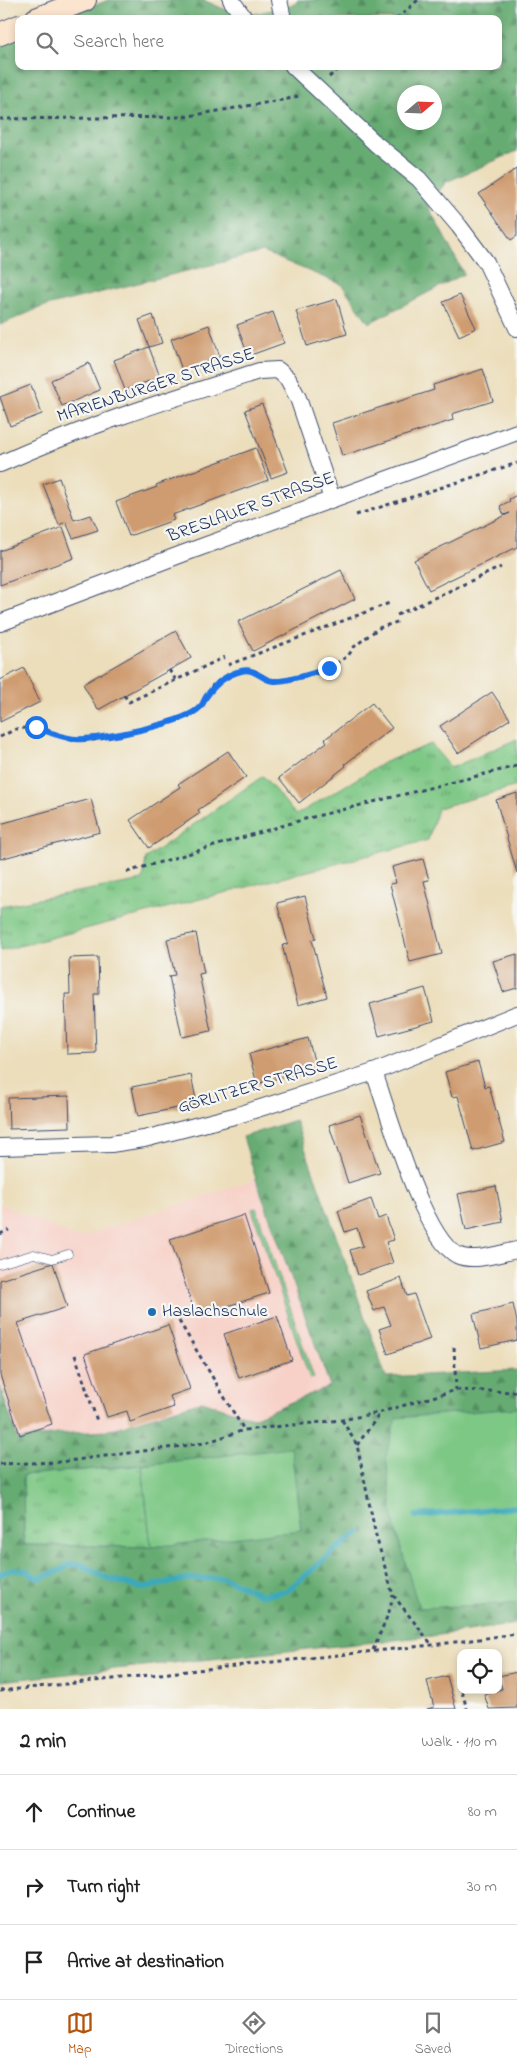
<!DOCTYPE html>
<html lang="en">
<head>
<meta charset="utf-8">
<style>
  body { margin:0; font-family:"Indie Flower",sans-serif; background:#f6f6f6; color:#222 }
  .controls { position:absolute; right:15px; bottom:15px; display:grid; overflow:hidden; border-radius:10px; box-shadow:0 2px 8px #0003 }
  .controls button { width:45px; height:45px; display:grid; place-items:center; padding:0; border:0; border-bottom:1px solid #e0e0e0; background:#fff; color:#222; font:25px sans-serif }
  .compass { position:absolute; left:397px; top:85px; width:45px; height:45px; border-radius:50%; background:#fff; box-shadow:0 2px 8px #0003; rotate:71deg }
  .stop { position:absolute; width:15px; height:15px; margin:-11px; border:4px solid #1a73e8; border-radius:50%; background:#fff }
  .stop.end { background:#1a73e8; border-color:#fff; box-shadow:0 1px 5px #0008 }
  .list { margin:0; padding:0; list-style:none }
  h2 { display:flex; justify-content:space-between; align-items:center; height:65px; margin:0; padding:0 20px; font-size:21px }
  h2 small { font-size:16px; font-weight:400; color:#767676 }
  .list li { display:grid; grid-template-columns:32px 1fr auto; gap:15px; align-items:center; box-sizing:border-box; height:75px; padding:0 20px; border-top:1px solid #e0e0e0 }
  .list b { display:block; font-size:19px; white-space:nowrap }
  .list em { font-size:16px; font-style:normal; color:#767676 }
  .icon { flex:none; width:28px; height:28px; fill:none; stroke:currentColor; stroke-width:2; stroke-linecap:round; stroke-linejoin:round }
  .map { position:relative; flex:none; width:517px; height:1709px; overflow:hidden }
  .search { position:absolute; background:#fff; box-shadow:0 2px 8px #0003; left:15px; right:15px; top:15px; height:55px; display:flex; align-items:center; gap:12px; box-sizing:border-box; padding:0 18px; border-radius:10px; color:#767676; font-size:19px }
  .sheet { height:290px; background:#fff }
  nav { display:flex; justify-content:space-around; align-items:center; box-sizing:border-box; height:70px; border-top:1px solid #e0e0e0; background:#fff; font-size:14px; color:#767676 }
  nav a { display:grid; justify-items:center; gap:2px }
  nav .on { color:#b45309 }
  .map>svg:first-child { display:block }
</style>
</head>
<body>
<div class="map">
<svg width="517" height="1709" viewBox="0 0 517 1709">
  <defs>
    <pattern id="grass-tufts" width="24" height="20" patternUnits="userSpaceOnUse" patternTransform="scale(1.25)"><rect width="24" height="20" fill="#7ec885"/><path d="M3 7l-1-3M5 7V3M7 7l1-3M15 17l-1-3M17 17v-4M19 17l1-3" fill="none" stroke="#66a370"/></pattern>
    <pattern id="forest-firs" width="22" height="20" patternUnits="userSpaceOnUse" patternTransform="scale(1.25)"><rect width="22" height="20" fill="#66ac72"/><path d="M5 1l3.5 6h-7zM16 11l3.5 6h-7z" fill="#538c61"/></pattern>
  </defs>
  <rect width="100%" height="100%" fill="#f6f6f2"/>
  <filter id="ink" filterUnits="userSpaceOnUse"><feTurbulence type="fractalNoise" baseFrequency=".02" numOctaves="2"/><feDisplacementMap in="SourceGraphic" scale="10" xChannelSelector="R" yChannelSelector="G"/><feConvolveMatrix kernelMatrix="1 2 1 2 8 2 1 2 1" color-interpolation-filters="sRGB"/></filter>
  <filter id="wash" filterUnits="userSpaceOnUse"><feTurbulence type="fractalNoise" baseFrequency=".0096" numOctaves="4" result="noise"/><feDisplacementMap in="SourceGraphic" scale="20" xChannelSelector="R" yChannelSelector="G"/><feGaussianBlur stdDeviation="1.12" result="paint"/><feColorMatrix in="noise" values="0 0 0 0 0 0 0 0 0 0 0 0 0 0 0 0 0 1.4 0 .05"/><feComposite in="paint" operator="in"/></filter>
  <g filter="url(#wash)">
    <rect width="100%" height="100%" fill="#ecdebb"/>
    <path fill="#f7d1c8" d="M256,1179L330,1386L253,1418L202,1401L106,1431L58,1434L17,1440L0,1386V1205H3L78,1238Z"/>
    <g fill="url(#grass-tufts)" stroke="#4c7c72">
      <path d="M517,739V786L438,808L428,840L0,951V906L143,880L146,858L263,776L296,815L385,762L431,744L451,768Z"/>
      <path d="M142,1465L151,1547L24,1545L23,1475Z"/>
    </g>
    <g fill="url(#forest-firs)" stroke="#406e68" fill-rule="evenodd">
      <path d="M108,0H203L243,17L295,4L298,0H517V151L446,182L428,206L464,274L369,323L342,285L263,252L42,307L0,325V44L19,37V66H498V19H63ZM404,92H434V122H404Z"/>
      <path d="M295,1120L386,1377L517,1370V1408L396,1418L419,1608L517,1603V1624L432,1636L0,1681V1386L18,1440L58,1434L106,1431L202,1401L253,1418L330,1386L256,1179L243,1137ZM291,1448L301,1530L151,1547L24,1545L23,1475L142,1465Z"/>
    </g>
    <g fill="#7ec885" stroke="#4c7c72">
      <path d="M256,1208L314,1378L310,1379L252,1209Z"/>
      <path d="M517,1408V1603L419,1608L394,1524L386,1456L396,1418Z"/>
      <path d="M291,1448L301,1530L151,1547L142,1465Z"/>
    </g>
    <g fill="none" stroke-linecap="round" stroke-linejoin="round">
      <g stroke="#3ba9b9" stroke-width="6">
        <path d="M416,1516L517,1507"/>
        <path d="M0,1574L13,1569L27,1571L35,1577L41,1578L61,1570L70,1564L82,1565L106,1578L142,1588L186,1579L224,1578L262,1595L287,1591L336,1549L359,1532"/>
      </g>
    </g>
    <g id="blocks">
      <g fill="#cf9b70">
        <path d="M516,169L517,236L511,240L479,194Z"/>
        <path d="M460,295L476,328L459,336L443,302Z"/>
        <path d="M337,299L347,334L307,346L296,311Z"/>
        <path d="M273,312L284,343L248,356L237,325Z"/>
        <path d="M153,315L162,343L149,347L160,377L125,390L114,360L149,347L139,320Z"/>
        <path d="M209,325L220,357L182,370L171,339Z"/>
        <path d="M89,363L100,390L62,406L51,380Z"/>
        <path d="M483,369L493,401L452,414L453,420L342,456L332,423L434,390L433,385Z"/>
        <path d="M31,385L42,414L10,426L0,397Z"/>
        <path d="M262,404L288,472L271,478L245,410Z"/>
        <path d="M256,448L268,480L172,515L174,520L129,536L116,502L157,487L156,485Z"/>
        <path d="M59,478L74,520L91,515L98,530L73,538L66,522L59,525L43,484Z"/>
        <path d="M517,495V547L429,590L414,560L510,513L504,515L500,506L510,501L509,499Z"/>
        <path d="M63,527L74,558L0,585V551Z"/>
        <path d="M341,570L355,599L253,651L238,622Z"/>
        <path d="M176,631L191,658L98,710L83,684Z"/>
        <path d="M24,668L40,702L0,722V680Z"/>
        <path d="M492,692L510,719L458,753L440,726Z"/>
        <path d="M372,703L392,728L345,764L346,766L299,803L279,778L327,742L325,739Z"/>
        <path d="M228,751L246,777L198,810L200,813L149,848L130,820L180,787L178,784Z"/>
        <path d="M517,793V873L496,800Z"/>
        <path d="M91,799L100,832L0,859V824Z"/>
        <path d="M423,859L429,880L424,881L442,954L410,962L390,884L396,883L392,867Z"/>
        <path d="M305,896L316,938L312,940L327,997L298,1005L282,945L288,944L277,903Z"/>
        <path d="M196,933L204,973L199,974L211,1031L182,1037L169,976L175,975L167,939Z"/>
        <path d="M517,954V988L503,992L493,961Z"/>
        <path d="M98,957L99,994H94L96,1053L67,1054L65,994H70L69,958Z"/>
        <path d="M425,988L434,1021L379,1036L370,1004Z"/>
        <path d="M308,1038L316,1068L257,1084L249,1054Z"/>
        <path d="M478,1062L485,1087L489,1086L505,1142L473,1151L458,1096L452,1097L445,1072Z"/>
        <path d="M191,1075L197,1104L138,1116L132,1087Z"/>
        <path d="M69,1096L70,1127L9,1129L8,1098Z"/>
        <path d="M360,1115L380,1173L348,1183L329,1125Z"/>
        <path d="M496,1186L503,1222L466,1230L458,1194Z"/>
        <path d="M371,1199L378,1219L386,1216L394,1240L386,1242L393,1263L358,1275L350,1250L363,1246L357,1228L345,1232L338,1211Z"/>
        <path d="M244,1215L269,1293L196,1316L170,1239Z"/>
        <path d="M53,1263L67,1307L18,1323L52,1424L20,1435L0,1375V1280Z"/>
        <path d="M401,1278L407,1296L414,1294L430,1339L388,1354L379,1329L391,1325L384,1307L374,1311L366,1291Z"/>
        <path d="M513,1304L517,1322V1340L481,1348L473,1314Z"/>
        <path d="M277,1316L292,1360L239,1378L224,1334Z"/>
        <path d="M168,1325L190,1389L170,1396L174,1407L130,1422L127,1411L107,1417L85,1354Z"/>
        <path d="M517,1672V1708L489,1709L484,1694L502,1689L499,1676Z"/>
        <path d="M447,1676L456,1709H427L434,1707L427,1681Z"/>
      </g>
    </g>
  </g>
  <g filter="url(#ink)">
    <use href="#blocks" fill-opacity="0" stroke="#3a496c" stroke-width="1"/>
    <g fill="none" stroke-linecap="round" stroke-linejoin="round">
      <g stroke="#3a496c" stroke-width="9">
        <path id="lane" d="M0,1264L34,1254L52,1259L68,1254"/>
      </g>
      <g stroke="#3a496c" stroke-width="18">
        <g id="street">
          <path d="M231,0L245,19"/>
          <path d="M279,0L283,19"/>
          <path d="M293,66L376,144L419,179L459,226L486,262L517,328"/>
          <path d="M0,464C84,426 171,399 259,371L278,370L288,379L298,398L332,499"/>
          <path d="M0,623L182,554L517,432"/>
          <path d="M374,1072C388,1111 423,1238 457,1255C474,1263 500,1253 517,1250"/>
          <path d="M0,1147L111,1144L144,1139L238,1115L374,1072L517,1014"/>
        </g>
      </g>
      <g stroke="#3a496c" stroke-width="24">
        <g id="secondary">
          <path d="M36,19L85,0"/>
          <path d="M0,34L19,26"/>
        </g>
      </g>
      <g stroke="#3a496c" stroke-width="3" stroke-dasharray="4 4" stroke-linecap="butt">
        <path d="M397,19L418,0"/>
        <path d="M329,77L342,66"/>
        <path d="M0,119L183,117L288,99L298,96"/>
        <path d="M356,515L517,463"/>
        <path d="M397,615L501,567"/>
        <path d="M228,665L392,602"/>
        <path d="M169,670L176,680"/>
        <path d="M124,695L129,702L225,657"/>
        <path d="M0,737L16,729L35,727L73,739L92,740L113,736L163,724L190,714L200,708L213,685L226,677L244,670L254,671L272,682L300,677L329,668L348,656L354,647L368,636L379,628L400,621"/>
        <path d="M127,872L305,819L517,766"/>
        <path d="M0,1234L9,1230"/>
        <path d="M179,1321L244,1430"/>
        <path d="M454,1347L456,1390"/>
        <path d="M75,1355L97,1421"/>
        <path d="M342,1420L357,1445L376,1536L393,1595L432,1645"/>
        <path d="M357,1445L381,1412"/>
        <path d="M0,1464L60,1462L205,1443L244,1430L342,1420L381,1412L456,1390L517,1392"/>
        <path d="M373,1650L389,1612L393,1595"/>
        <path d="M0,1691L432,1645L517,1634"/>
        <path d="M462,1692L467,1709"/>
      </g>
      <use href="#lane" stroke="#fff" stroke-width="8"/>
      <use href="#street" stroke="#fff" stroke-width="16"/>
      <use href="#secondary" stroke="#fbe5cf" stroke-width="22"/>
    </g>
  </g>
  <g fill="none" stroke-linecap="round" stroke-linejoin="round" filter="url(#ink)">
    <path stroke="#1a73e8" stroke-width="6" d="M36,727C48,732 62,738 76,739C97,741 187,723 200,707C203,705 204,700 206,697C215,684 225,675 241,671C255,667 261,680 273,681C288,682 314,673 329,668"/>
  </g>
  <circle fill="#1f6fb2" stroke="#f6f6f2" stroke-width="2" cx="152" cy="1312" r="5"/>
  <g text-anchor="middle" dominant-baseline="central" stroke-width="4.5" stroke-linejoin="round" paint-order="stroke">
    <g font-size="18" fill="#1b2f5e" stroke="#f6f6f2">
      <text transform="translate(156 386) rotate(-18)">MARIENBURGER STRASSE</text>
      <text transform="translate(251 508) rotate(-20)">BRESLAUER STRASSE</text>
      <text transform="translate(258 1086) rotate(-16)">GÖRLITZER STRASSE</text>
    </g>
    <g font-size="18" fill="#1b2f5e" stroke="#f6f6f2" text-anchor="start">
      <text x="162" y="1312">Haslachschule</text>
    </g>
  </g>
</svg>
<div class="controls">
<button><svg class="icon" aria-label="locate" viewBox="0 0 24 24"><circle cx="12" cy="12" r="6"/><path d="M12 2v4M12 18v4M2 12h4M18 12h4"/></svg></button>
</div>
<svg class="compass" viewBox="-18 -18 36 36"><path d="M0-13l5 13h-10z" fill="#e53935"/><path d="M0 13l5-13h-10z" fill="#767676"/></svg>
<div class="stop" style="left:36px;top:727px"></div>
<div class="stop end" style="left:329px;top:668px"></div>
<div class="search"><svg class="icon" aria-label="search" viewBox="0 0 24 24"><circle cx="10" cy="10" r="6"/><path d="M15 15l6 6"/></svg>Search here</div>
</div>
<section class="sheet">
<h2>2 min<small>Walk · 110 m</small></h2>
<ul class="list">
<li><svg class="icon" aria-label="ahead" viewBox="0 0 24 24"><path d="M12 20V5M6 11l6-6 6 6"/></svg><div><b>Continue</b></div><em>80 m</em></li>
<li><svg class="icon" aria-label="right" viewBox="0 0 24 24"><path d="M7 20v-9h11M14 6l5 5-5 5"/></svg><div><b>Turn right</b></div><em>30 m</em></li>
<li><svg class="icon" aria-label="arrive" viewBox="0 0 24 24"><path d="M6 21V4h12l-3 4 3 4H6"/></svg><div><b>Arrive at destination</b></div></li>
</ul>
</section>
<nav>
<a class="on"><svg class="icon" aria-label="map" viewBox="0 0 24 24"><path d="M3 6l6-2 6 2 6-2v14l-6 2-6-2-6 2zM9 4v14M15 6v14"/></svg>Map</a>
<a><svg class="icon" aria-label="directions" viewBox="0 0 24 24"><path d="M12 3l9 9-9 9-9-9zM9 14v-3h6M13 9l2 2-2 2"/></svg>Directions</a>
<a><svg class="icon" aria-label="saved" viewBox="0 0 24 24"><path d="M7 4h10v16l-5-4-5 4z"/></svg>Saved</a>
</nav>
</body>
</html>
